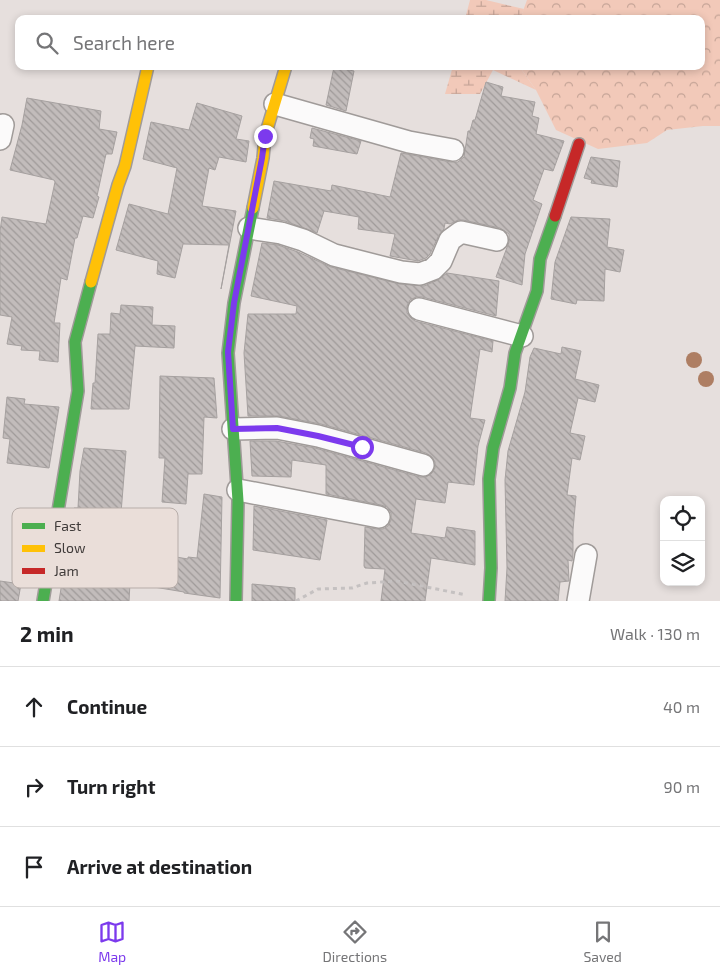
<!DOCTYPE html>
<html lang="en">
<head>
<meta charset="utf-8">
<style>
  body { margin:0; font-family:"Exo 2",sans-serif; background:#f2f2f2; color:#202124 }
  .controls { position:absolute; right:15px; bottom:15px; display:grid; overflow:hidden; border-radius:10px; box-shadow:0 2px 8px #0003 }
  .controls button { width:45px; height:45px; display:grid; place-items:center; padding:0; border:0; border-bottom:1px solid #e0e0e0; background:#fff; color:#202124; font:25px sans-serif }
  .stop { position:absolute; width:15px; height:15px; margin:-11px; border:4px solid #7c3aed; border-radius:50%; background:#fff }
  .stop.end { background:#7c3aed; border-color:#fff; box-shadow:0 1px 5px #0008 }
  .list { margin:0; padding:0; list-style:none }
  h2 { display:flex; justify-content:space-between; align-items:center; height:65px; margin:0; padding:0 20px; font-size:21px }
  h2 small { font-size:16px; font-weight:400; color:#757577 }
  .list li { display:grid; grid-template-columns:32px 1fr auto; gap:15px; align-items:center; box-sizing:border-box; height:80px; padding:0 20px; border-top:1px solid #e0e0e0 }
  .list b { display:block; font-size:19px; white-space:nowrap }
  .list em { font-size:16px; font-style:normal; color:#757577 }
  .icon { flex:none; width:28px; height:28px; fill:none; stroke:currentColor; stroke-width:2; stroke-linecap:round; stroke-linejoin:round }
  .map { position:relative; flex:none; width:720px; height:601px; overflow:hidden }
  .search { position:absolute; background:#fff; box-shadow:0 2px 8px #0003; left:15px; right:15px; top:15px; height:55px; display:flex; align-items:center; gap:12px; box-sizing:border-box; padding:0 18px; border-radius:10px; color:#757577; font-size:19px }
  .sheet { height:305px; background:#fff }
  nav { display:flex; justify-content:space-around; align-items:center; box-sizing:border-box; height:70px; border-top:1px solid #e0e0e0; background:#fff; font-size:14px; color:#757577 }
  nav a { display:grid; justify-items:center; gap:2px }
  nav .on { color:#7c3aed }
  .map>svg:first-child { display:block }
</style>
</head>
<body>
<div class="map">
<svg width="720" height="601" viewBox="0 0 720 601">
  <defs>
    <pattern id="forest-crowns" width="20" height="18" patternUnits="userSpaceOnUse" patternTransform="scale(1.25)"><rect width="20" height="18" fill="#f2c9b9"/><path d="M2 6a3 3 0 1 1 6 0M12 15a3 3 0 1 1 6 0" fill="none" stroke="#c5a497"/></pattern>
    <pattern id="wetland-marsh" width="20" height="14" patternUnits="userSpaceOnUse" patternTransform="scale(1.25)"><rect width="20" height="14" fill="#f2c9b9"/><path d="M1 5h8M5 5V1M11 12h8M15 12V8" fill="none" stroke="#c5a497"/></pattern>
    <pattern id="building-back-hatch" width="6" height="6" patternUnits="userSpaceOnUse" patternTransform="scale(1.25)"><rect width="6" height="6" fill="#c2bcbb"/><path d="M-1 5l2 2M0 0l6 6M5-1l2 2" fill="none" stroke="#9f9a99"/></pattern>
  </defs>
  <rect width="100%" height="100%" fill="#e6dfdd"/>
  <path fill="url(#forest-crowns)" d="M527,0H720V126H703L667,130L647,143L598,149L556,130L536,90L519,66H701V19H520Z"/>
  <g fill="url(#wetland-marsh)">
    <path d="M470,0H486L524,9L520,19H465Z"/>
    <path d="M453,66H519L536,90L493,70L480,94H445Z"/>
  </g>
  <g fill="url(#building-back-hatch)" stroke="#a6a1a0">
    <path d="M334,67L354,71L346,111L326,105Z"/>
    <path d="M486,82L503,87L501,96L535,102L532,116L539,118L536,134L564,141L553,171L544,169L533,200L542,204L525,254L522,285L496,277L509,242V234L500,228L463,220H458L450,224L445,223L444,229L439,235L430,254L426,258L418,261L390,256L395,234L358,229L359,217L324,211L317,233L285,221L267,218L274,181L331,191L332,185L390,197L401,153L451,162H458L464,157L468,131H470L473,120H475Z"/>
    <path d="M27,98L101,111L99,129L117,132L112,154H106L97,196L99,197L93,218L83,216L77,238H75L67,280L61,278L54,323H60L58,362L39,360L40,351L21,350L22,346L7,344L12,317L0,315V231L2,217L46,224L55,182L54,180L10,170L22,125Z"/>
    <path d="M197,103L242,116L236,139L249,141L246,162L219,157L215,170L209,168L202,206L236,211L221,289L229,245L183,244L175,278L157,274L158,261L116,250L129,204L168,214L177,168L143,159L151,122L189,130Z"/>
    <path d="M312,128L361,141L357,154L313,146L314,139L310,138Z"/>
    <path d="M591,157L620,161L617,187L591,183L592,180L584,178Z"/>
    <path d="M571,217L610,219L607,247L624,250L620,272L605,269L604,301L577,300L576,304L551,299L555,262Z"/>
    <path d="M262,243L278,245L298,252L331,267L400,284L424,286L438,280L447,273L499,281L496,316L422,297H416L410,300L407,306V313L411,318L415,321L493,341L492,352L480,349L470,418L485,420L478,446L474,485L448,482L445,503L416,499L411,533L445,538L447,527L475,531V565L431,558L425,601H381L385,569L365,568L364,566L365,527L377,529H383L388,526L391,520V513L387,507L381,505L326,494V465L292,460L291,477L252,476L250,441H276L315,448L420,477H426L431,474L435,468V462L432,457L426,453L321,424L279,416H248L244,353L248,314H296L297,306L251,296Z"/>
    <path d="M121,305L153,307L152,325L175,326L174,348L135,346L129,409H91L93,383H95L98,334H110L111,313L120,314Z"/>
    <path d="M562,347L581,351L575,379L599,385L595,402L578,398L570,433L585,436L580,460L572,458L567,495L576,496L573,530V554L572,561L568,560L569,581L560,582L558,601H505L507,568L505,480L508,451L525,392L530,357L534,348L561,354Z"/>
    <path d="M160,376L214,378L217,418L204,417L202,474H188L186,504L162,502L165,458H159Z"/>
    <path d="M7,397L25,399L24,404L59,407L49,468L7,463L10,439L3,438Z"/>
    <path d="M84,448L126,451L121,513H104L99,544L188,559V557L197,558L204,494L222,497L220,598L184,593V592L130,583L129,601H59L74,508H78L80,471Z"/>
    <path d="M254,506L327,520L320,560L253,550Z"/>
    <path d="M0,581L21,584L18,601H0Z"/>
    <path d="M252,584L295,588V601H252Z"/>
  </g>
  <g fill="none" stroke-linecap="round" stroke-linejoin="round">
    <g stroke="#a09b99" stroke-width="24">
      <g id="street">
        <path d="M275,104L409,142L453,150"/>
        <path d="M0,139L3,125"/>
        <path d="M249,228L281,233L303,240L334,255L401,272L420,274L433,269L441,261L450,240L461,232L497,240"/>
        <path d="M419,309L522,336"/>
        <path d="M233,429L277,428L318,436L423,465"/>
        <path d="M238,490L379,517"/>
        <path d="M578,601L586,555"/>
      </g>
    </g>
    <g stroke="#a09b99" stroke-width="14">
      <g id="fast">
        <path d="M43,601L78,391L75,342L91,282"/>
        <path d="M236,601L238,501L228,353L234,303L253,208"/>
        <path d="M489,601L491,568L489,479L493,448L510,388L515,353L537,291L540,259L555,216"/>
      </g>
    </g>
    <g stroke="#a09b99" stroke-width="14">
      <g id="slow">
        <path d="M253,208L263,158L265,136L286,66"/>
        <path d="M91,282L118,185L125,166L148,66"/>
      </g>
    </g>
    <g stroke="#a09b99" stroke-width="14">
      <path id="jam" d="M555,216L579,144"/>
    </g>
    <path stroke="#c5c1c1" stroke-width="3" stroke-dasharray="4 4" stroke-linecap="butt" d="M296,601L318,589L352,588L367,583L397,581L466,595"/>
    <use href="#street" stroke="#fbfafa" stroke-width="21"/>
    <use href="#fast" stroke="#4caf50" stroke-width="11"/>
    <use href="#slow" stroke="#ffc107" stroke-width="11"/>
    <use href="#jam" stroke="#c62828" stroke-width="11"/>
  </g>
  <g fill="#ae7e63">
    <circle cx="694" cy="360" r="8"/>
    <circle cx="706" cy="379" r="8"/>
  </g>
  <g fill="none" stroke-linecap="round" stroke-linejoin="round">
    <path stroke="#7c3aed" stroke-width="6" d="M265,136L262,158L234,303L228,352L233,429L277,428L318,436L362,447"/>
  </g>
  <rect x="12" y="508" width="166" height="80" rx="8" fill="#eaded9" stroke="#b7ada9" stroke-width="1"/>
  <rect x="22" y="523" width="23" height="6" fill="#4caf50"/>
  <rect x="22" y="545" width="23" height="7" fill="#ffc107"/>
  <rect x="22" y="568" width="23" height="6" fill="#c62828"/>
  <g font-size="14" fill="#403b3a">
    <text x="54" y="531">Fast</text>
    <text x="54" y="553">Slow</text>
    <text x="54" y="576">Jam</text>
  </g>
</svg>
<div class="controls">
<button><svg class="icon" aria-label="locate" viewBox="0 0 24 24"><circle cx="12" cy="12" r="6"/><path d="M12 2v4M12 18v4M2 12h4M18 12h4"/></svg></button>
<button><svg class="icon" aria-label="layers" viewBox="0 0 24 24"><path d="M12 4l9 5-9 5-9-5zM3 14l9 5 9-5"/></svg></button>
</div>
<div class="stop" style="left:362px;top:447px"></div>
<div class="stop end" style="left:265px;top:136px"></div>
<div class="search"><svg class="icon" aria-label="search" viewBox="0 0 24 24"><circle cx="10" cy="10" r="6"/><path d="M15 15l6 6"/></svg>Search here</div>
</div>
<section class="sheet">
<h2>2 min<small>Walk · 130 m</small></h2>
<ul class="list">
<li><svg class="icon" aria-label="ahead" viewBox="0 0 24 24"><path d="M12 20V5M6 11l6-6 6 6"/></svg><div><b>Continue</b></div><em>40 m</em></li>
<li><svg class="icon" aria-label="right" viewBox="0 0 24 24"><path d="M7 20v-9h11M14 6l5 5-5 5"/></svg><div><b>Turn right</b></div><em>90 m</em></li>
<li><svg class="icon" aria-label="arrive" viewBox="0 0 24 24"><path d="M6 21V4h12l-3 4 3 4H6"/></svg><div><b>Arrive at destination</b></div></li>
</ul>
</section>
<nav>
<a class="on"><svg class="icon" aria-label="map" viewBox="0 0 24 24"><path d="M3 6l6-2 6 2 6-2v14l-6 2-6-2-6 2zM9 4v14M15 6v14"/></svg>Map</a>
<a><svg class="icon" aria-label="directions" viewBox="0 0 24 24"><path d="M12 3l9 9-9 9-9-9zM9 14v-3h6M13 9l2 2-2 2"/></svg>Directions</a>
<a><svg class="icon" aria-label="saved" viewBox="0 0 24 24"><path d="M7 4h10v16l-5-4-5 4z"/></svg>Saved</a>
</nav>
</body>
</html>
